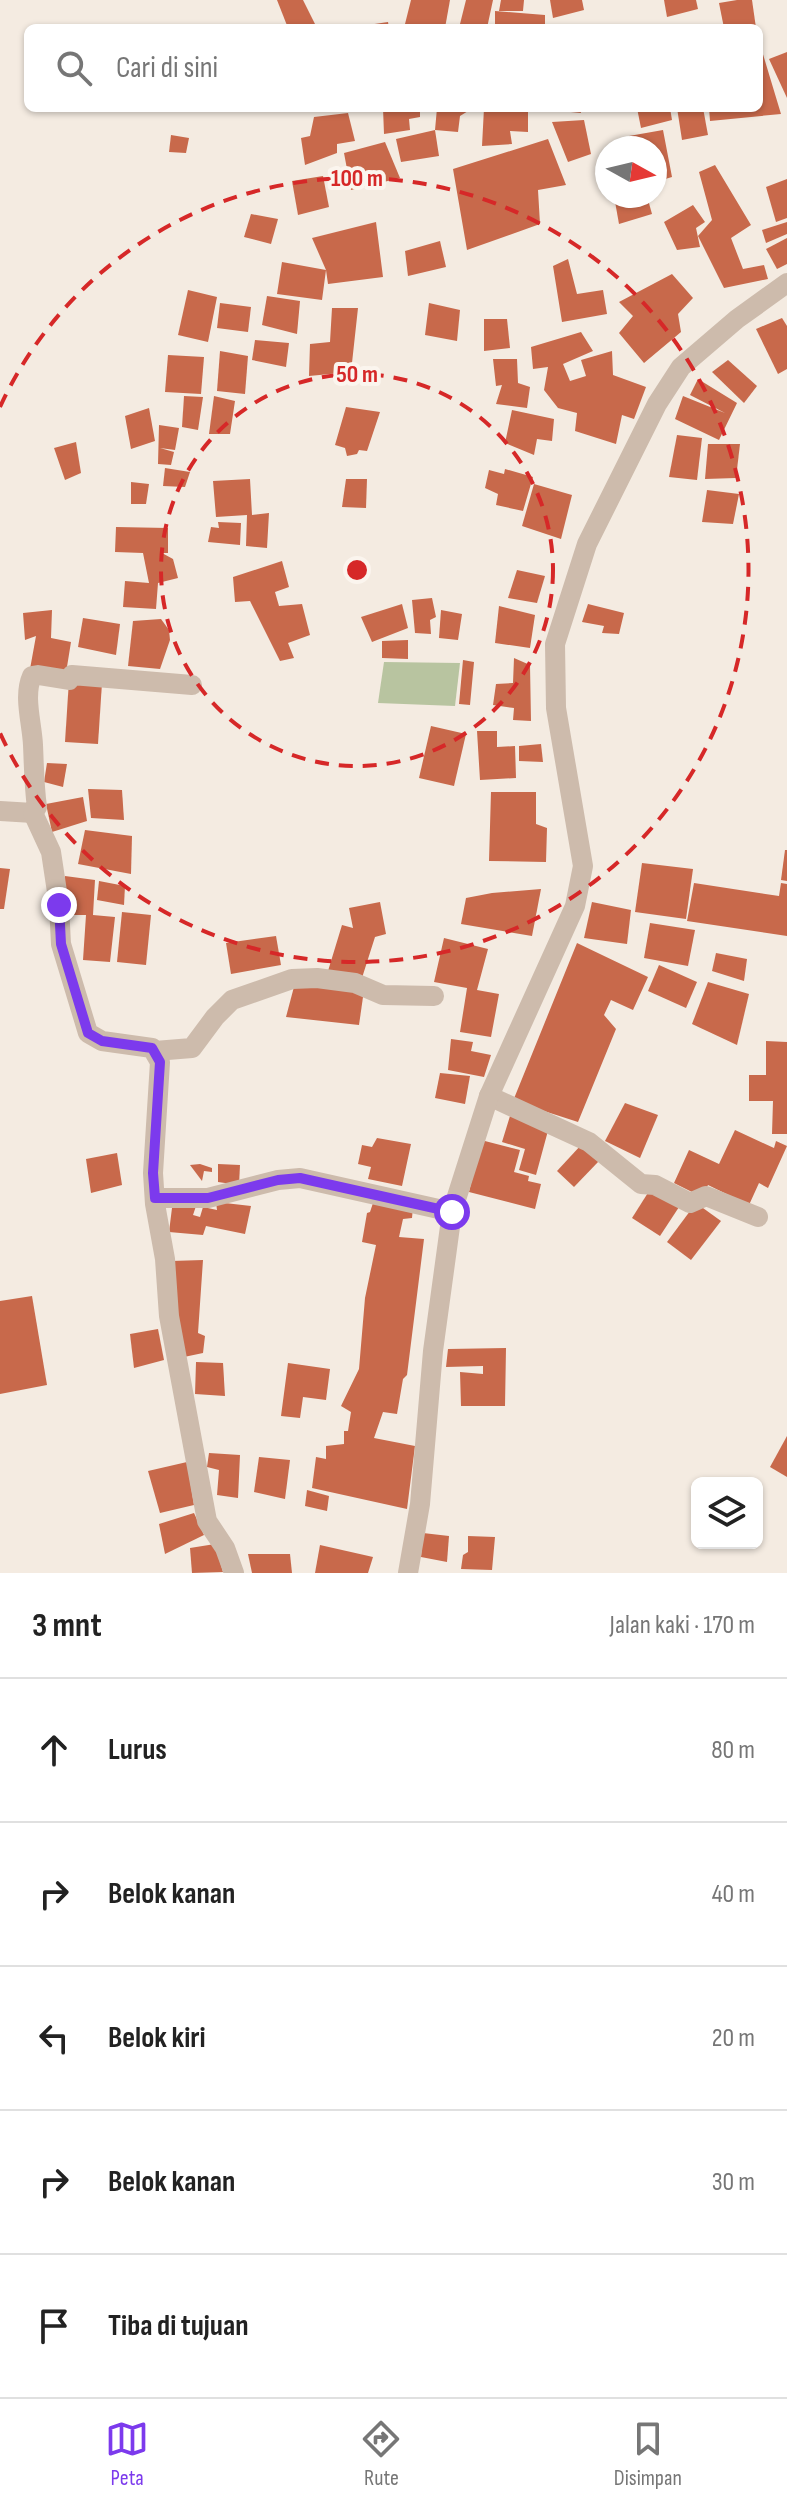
<!DOCTYPE html>
<html lang="id">
<head>
<meta charset="utf-8">
<style>
  body { margin:0; font-family:"Sofia Sans Condensed",sans-serif; background:#f2f2f2; color:#222 }
  .controls { position:absolute; right:24px; bottom:24px; display:grid; overflow:hidden; border-radius:12px; box-shadow:0 2px 6px #0004 }
  .controls button { width:72px; height:72px; display:grid; place-items:center; padding:0; border:0; border-bottom:2px solid #e0e0e0; background:#fff; color:#222; font:40px sans-serif }
  .compass { position:absolute; left:595px; top:136px; width:72px; height:72px; border-radius:50%; background:#fff; box-shadow:0 2px 6px #0004; rotate:98deg }
  .stop { position:absolute; width:24px; height:24px; margin:-18px; border:6px solid #7c3aed; border-radius:50%; background:#fff }
  .stop.end { background:#7c3aed; border-color:#fff; box-shadow:0 2px 8px #0008 }
  .list { margin:0; padding:0; list-style:none }
  h2 { display:flex; justify-content:space-between; align-items:center; height:104px; margin:0; padding:0 32px; font-size:34px }
  h2 small { font-size:26px; font-weight:400; color:#767676 }
  .list li { display:grid; grid-template-columns:52px 1fr auto; gap:24px; align-items:center; box-sizing:border-box; height:144px; padding:0 32px; border-top:2px solid #e0e0e0 }
  .list b { display:block; font-size:30px; white-space:nowrap }
  .list em { font-size:26px; font-style:normal; color:#767676 }
  .icon { flex:none; width:44px; height:44px; fill:none; stroke:currentColor; stroke-width:2; stroke-linecap:round; stroke-linejoin:round }
  .map { position:relative; flex:none; width:787px; height:1573px; overflow:hidden }
  .search { position:absolute; background:#fff; box-shadow:0 2px 6px #0004; left:24px; right:24px; top:24px; height:88px; display:flex; align-items:center; gap:20px; box-sizing:border-box; padding:0 28px; border-radius:12px; color:#767676; font-size:30px }
  .sheet { height:824px; background:#fff }
  nav { display:flex; justify-content:space-around; align-items:center; box-sizing:border-box; height:112px; border-top:2px solid #e0e0e0; background:#fff; font-size:22px; color:#767676 }
  nav a { display:grid; justify-items:center; gap:4px }
  nav .on { color:#7c3aed }
  .map>svg:first-child { display:block }
</style>
</head>
<body>
<div class="map">
<svg width="787" height="1573" viewBox="0 0 787 1573">
  <rect width="100%" height="100%" fill="#f4ebe1"/>
  <path fill="#b8c4a0" d="M384,662L460,663L455,706L378,703Z"/>
  <g fill="#c8694b">
    <path d="M277,0H303L317,28H288Z"/>
    <path d="M411,0H450L445,28H404Z"/>
    <path d="M466,0H493L487,28H459Z"/>
    <path d="M501,0H524L523,11H499Z"/>
    <path d="M550,0H582L584,10L553,18Z"/>
    <path d="M664,0H696L698,9L667,17Z"/>
    <path d="M737,0H752L756,28H724L719,3Z"/>
    <path d="M495,11L545,15V28H495Z"/>
    <path d="M388,22L389,28H361V26Z"/>
    <path d="M762,51L781,114L710,121L709,108H759V52Z"/>
    <path d="M787,52V98L769,59Z"/>
    <path d="M383,108H420V117L409,119L410,130L384,134Z"/>
    <path d="M437,108H473L460,116L458,132L435,130Z"/>
    <path d="M484,108H528V132L510,131L512,144L482,146Z"/>
    <path d="M550,108H580L581,113L550,110Z"/>
    <path d="M637,108H670L672,120L641,128Z"/>
    <path d="M677,108H703L708,135L682,140Z"/>
    <path d="M348,113L355,141L337,144V153L305,165L301,138L310,136L314,117Z"/>
    <path d="M584,120L591,154L568,162L552,122Z"/>
    <path d="M435,130L439,156L401,162L396,139Z"/>
    <path d="M663,130L672,177L655,182V148H632L629,136Z"/>
    <path d="M171,135L189,138L186,153L169,152Z"/>
    <path d="M548,139L566,185L538,190L540,224L467,250L453,169Z"/>
    <path d="M385,142L400,178L351,190L344,153Z"/>
    <path d="M715,165L751,225L731,238L743,269L764,265L768,279L724,288L698,236L712,220L699,172Z"/>
    <path d="M323,176L329,207L298,215L292,181Z"/>
    <path d="M787,179V218L776,222L766,187Z"/>
    <path d="M614,196H647L652,214L619,224Z"/>
    <path d="M693,205L705,222L696,228L700,247L677,250L664,222Z"/>
    <path d="M251,214L278,219L271,244L244,237Z"/>
    <path d="M376,222L383,277L328,284L326,270L322,300L277,294L282,262L326,270L312,238Z"/>
    <path d="M787,222V234L766,243L762,230Z"/>
    <path d="M787,238V264L777,269L766,249Z"/>
    <path d="M440,241L446,267L408,276L405,251Z"/>
    <path d="M568,259L577,294L603,290L607,314L562,322L553,266Z"/>
    <path d="M672,274L693,298L678,314L681,332L644,363L619,333L633,316L619,302Z"/>
    <path d="M188,290L217,297L208,342L178,335Z"/>
    <path d="M267,296L300,301L297,334L262,325Z"/>
    <path d="M220,303L251,307L248,332L217,328Z"/>
    <path d="M429,303L460,310L457,341L425,335Z"/>
    <path d="M332,308H358L351,372L309,376L310,344L330,342Z"/>
    <path d="M782,318L787,326V369L778,374L756,329Z"/>
    <path d="M484,319H507L510,348L484,351Z"/>
    <path d="M581,332L593,351L563,364L570,381L586,376L581,360L612,351L613,375L646,387L634,419L622,415L616,444L575,431L577,413L558,408L544,390L548,367L533,369L531,347Z"/>
    <path d="M255,340L289,343L286,367L252,360Z"/>
    <path d="M220,351L248,356L245,394L217,391Z"/>
    <path d="M168,355L204,357L201,394L165,392Z"/>
    <path d="M493,359H517L518,383L530,387L527,408L496,404L502,385L496,386Z"/>
    <path d="M728,360L757,386L744,403L712,372Z"/>
    <path d="M698,379L737,403L719,440L675,419L683,396L725,413L690,395Z"/>
    <path d="M184,396L203,397L198,430L182,427Z"/>
    <path d="M214,396L235,401L230,434H209Z"/>
    <path d="M346,407L380,412L367,451L359,450L357,454L347,456L345,448L335,445Z"/>
    <path d="M149,408L155,441L131,449L125,416Z"/>
    <path d="M512,410L554,419L552,441L537,439L534,455L505,443Z"/>
    <path d="M159,425L179,428L175,450L160,448L174,452L171,465L158,464Z"/>
    <path d="M677,435L702,438L697,480L669,477Z"/>
    <path d="M76,442L81,473L65,480L54,448Z"/>
    <path d="M708,444H740L736,478L705,479Z"/>
    <path d="M165,468L190,472L185,487L163,486Z"/>
    <path d="M505,469L533,477L523,511L496,505L498,494L485,488L489,470L504,474Z"/>
    <path d="M250,479L252,515L269,513L267,548L246,546L247,515L216,517L213,481Z"/>
    <path d="M346,479H367L366,508L342,507Z"/>
    <path d="M131,482L149,484L146,504H131Z"/>
    <path d="M534,484L572,495L561,539L522,526Z"/>
    <path d="M707,490L739,494L733,524L702,522Z"/>
    <path d="M218,522L241,523L240,545L208,542L211,527L219,528Z"/>
    <path d="M116,527L168,528V553H162L173,559L178,578L158,583L156,609L123,607L125,581L149,583L143,553L115,552Z"/>
    <path d="M282,561L289,587L275,592L279,606L302,604L310,635L288,643L294,658L280,661L250,601L235,602L233,577Z"/>
    <path d="M517,570L545,576L537,603L508,598Z"/>
    <path d="M432,598L436,617L430,620L431,634L415,633L412,600Z"/>
    <path d="M402,604L408,628L372,642L361,617Z"/>
    <path d="M588,604L624,613L619,634L602,633L604,626L582,622Z"/>
    <path d="M499,606L535,615L530,648L495,643Z"/>
    <path d="M52,610L51,638L71,642L66,673L30,669L36,636L25,640L23,613Z"/>
    <path d="M441,610L462,614L458,640L439,638Z"/>
    <path d="M83,618L120,624L116,655L78,647Z"/>
    <path d="M161,619L169,630L170,640L160,669L128,666L133,621Z"/>
    <path d="M408,640V659L382,658V641Z"/>
    <path d="M514,658L530,665L531,721L513,720L514,708L493,705L496,684L513,683Z"/>
    <path d="M463,660L474,662L470,705L459,704Z"/>
    <path d="M69,680L102,683L98,744L65,742Z"/>
    <path d="M431,726L466,734L454,786L419,778Z"/>
    <path d="M477,731H497V747L515,746L516,778L480,780Z"/>
    <path d="M541,744L543,762L519,761V746Z"/>
    <path d="M47,763L67,764L63,787L44,782Z"/>
    <path d="M88,789L122,790L124,820L91,818Z"/>
    <path d="M491,792H536V824L547,828L546,862L489,861Z"/>
    <path d="M83,797L87,821L52,832L46,804Z"/>
    <path d="M85,830L132,836L131,874L78,864Z"/>
    <path d="M785,850H787V881L781,880Z"/>
    <path d="M642,863L693,869L686,919L635,912Z"/>
    <path d="M0,868L10,869L4,909H0Z"/>
    <path d="M65,876L95,880L93,915L115,917L110,962L83,960L86,915H63Z"/>
    <path d="M99,881L125,886L124,905L97,900Z"/>
    <path d="M694,883L779,896L781,883L787,884V936L687,921Z"/>
    <path d="M541,889L532,936L461,924L466,898L492,893Z"/>
    <path d="M380,902L386,934L375,937L361,981L328,971L342,925L353,928L349,908Z"/>
    <path d="M592,902L631,910L627,944L584,938Z"/>
    <path d="M122,912L151,915L146,965L117,962Z"/>
    <path d="M650,923L695,930L688,966L644,958Z"/>
    <path d="M276,936L281,965L231,974L226,943Z"/>
    <path d="M444,938L488,949L477,990L499,994L491,1037L460,1032L467,988L434,982Z"/>
    <path d="M577,943L648,977L633,1010L611,1000L604,1015L616,1029L578,1122L513,1101Z"/>
    <path d="M716,953L747,959L744,981L712,971Z"/>
    <path d="M659,965L697,982L686,1008L648,991Z"/>
    <path d="M708,982L749,994L737,1045L692,1024Z"/>
    <path d="M295,983L364,990L359,1025L286,1017Z"/>
    <path d="M451,1039L473,1042L471,1051L491,1055L484,1077L448,1070Z"/>
    <path d="M766,1041L787,1042V1134H772L773,1101H749V1075H766Z"/>
    <path d="M440,1073L470,1076L465,1104L435,1098Z"/>
    <path d="M625,1103L658,1115L640,1158L605,1141Z"/>
    <path d="M510,1116L549,1127L536,1175L519,1170L525,1149L502,1142Z"/>
    <path d="M735,1130L774,1148L776,1141L787,1146L768,1188L759,1183L749,1205L708,1185L702,1197L674,1183L689,1150L719,1164Z"/>
    <path d="M377,1138L411,1144L402,1186L368,1179L371,1167L358,1164L362,1145L372,1147Z"/>
    <path d="M481,1140L520,1150L514,1172L529,1176L528,1181L541,1184L535,1209L469,1192Z"/>
    <path d="M582,1144L599,1161L574,1187L557,1171Z"/>
    <path d="M117,1153L122,1185L91,1193L86,1159Z"/>
    <path d="M200,1164L212,1168V1172L204,1171L202,1181L190,1165Z"/>
    <path d="M218,1164L240,1165L239,1185L218,1182Z"/>
    <path d="M651,1188L679,1207L660,1236L632,1218Z"/>
    <path d="M173,1200L196,1206L193,1215L200,1217L203,1207L217,1210L216,1202L251,1206L245,1234L206,1226L203,1235L169,1232Z"/>
    <path d="M373,1203L413,1207L412,1218L403,1219L399,1237L424,1239L407,1375L403,1379L397,1414L383,1412L374,1438L415,1446L407,1509L312,1488L316,1457L326,1459V1446L344,1444V1431H348L351,1412L341,1406L359,1369L365,1298L376,1245L362,1242L367,1213L370,1212Z"/>
    <path d="M696,1203L721,1221L691,1260L667,1242Z"/>
    <path d="M203,1260L198,1333L205,1336L203,1353L184,1357L171,1261Z"/>
    <path d="M32,1296L47,1385L0,1394V1301Z"/>
    <path d="M158,1329L164,1360L134,1368L130,1334Z"/>
    <path d="M506,1348L505,1406H461L460,1372L483,1374V1366L446,1367L448,1349Z"/>
    <path d="M196,1362L223,1363L225,1396L195,1394Z"/>
    <path d="M288,1363L330,1369L326,1400L303,1397L300,1418L281,1416Z"/>
    <path d="M787,1436V1477L770,1467Z"/>
    <path d="M209,1453L240,1455L238,1498L217,1495L219,1470L207,1467Z"/>
    <path d="M259,1457L290,1460L285,1499L254,1492Z"/>
    <path d="M187,1462L194,1505L160,1513L148,1471Z"/>
    <path d="M307,1490L329,1496L327,1511L305,1506Z"/>
    <path d="M194,1513L204,1535L165,1554L159,1524Z"/>
    <path d="M423,1533L449,1536L447,1562L421,1557Z"/>
    <path d="M468,1536L495,1537L492,1570L461,1569L463,1555L468,1552Z"/>
    <path d="M215,1544L223,1572L192,1573L190,1548Z"/>
    <path d="M320,1545L373,1557L368,1573H315Z"/>
    <path d="M248,1554H290L292,1573H252Z"/>
  </g>
  <g fill="none" stroke-linecap="round" stroke-linejoin="round">
    <g stroke="#cdbbac" stroke-width="20">
      <path d="M0,811L33,813L37,807C34,786 34,766 33,745C32,723 23,696 32,676L38,675L69,680L72,675L192,685"/>
      <path d="M33,813L51,852L59,905L61,944L88,1033L102,1041L152,1048L160,1062L153,1173L155,1204L165,1259L169,1316L207,1521L225,1548L234,1573"/>
      <path d="M155,1051L192,1048L215,1017L232,1000L292,979L317,978L355,983L383,995L434,996"/>
      <path d="M489,1096L589,1142L641,1184L655,1185L690,1203L706,1196L758,1217"/>
      <path d="M155,1198H208L278,1180L300,1178L452,1212"/>
      <path d="M408,1573L420,1504L433,1351L452,1212L489,1096L575,906L583,866L556,708L555,644L587,544L657,404L681,367L737,319L787,283"/>
    </g>
  </g>
  <g fill="none" stroke-linecap="round" stroke-linejoin="round">
    <path stroke="#7c3aed" stroke-width="10" d="M59,905L61,944L88,1033L102,1041L152,1048L160,1062L153,1173L155,1198H208L278,1180L300,1178L452,1212"/>
  </g>
  <g fill="none" stroke="#d62828" stroke-width="4" stroke-dasharray="14 10">
    <circle cx="357" cy="570" r="196"/>
    <path d="M0 407A392 392 0 1 1 0 733"/>
  </g>
  <circle cx="357" cy="570" r="12" fill="#d62828" stroke="#fbf5ee" stroke-width="4"/>
  <g font-size="24" text-anchor="middle" font-weight="bold" fill="#d62828" stroke="#fbf5ee" stroke-width="8" stroke-linejoin="round" paint-order="stroke">
    <text x="357" y="186">100 m</text>
    <text x="357" y="382">50 m</text>
  </g>
</svg>
<div class="controls">
<button><svg class="icon" aria-label="layers" viewBox="0 0 24 24"><path d="M12 4l9 5-9 5-9-5zM3 14l9 5 9-5"/></svg></button>
</div>
<svg class="compass" viewBox="-18 -18 36 36"><path d="M0-13l5 13h-10z" fill="#e53935"/><path d="M0 13l5-13h-10z" fill="#767676"/></svg>
<div class="stop" style="left:452px;top:1212px"></div>
<div class="stop end" style="left:59px;top:905px"></div>
<div class="search"><svg class="icon" aria-label="search" viewBox="0 0 24 24"><circle cx="10" cy="10" r="6"/><path d="M15 15l6 6"/></svg>Cari di sini</div>
</div>
<section class="sheet">
<h2>3 mnt<small>Jalan kaki · 170 m</small></h2>
<ul class="list">
<li><svg class="icon" aria-label="ahead" viewBox="0 0 24 24"><path d="M12 20V5M6 11l6-6 6 6"/></svg><div><b>Lurus</b></div><em>80 m</em></li>
<li><svg class="icon" aria-label="right" viewBox="0 0 24 24"><path d="M7 20v-9h11M14 6l5 5-5 5"/></svg><div><b>Belok kanan</b></div><em>40 m</em></li>
<li><svg class="icon" aria-label="left" viewBox="0 0 24 24"><path d="M17 20v-9H6M10 6l-5 5 5 5"/></svg><div><b>Belok kiri</b></div><em>20 m</em></li>
<li><svg class="icon" aria-label="right" viewBox="0 0 24 24"><path d="M7 20v-9h11M14 6l5 5-5 5"/></svg><div><b>Belok kanan</b></div><em>30 m</em></li>
<li><svg class="icon" aria-label="arrive" viewBox="0 0 24 24"><path d="M6 21V4h12l-3 4 3 4H6"/></svg><div><b>Tiba di tujuan</b></div></li>
</ul>
</section>
<nav>
<a class="on"><svg class="icon" aria-label="map" viewBox="0 0 24 24"><path d="M3 6l6-2 6 2 6-2v14l-6 2-6-2-6 2zM9 4v14M15 6v14"/></svg>Peta</a>
<a><svg class="icon" aria-label="directions" viewBox="0 0 24 24"><path d="M12 3l9 9-9 9-9-9zM9 14v-3h6M13 9l2 2-2 2"/></svg>Rute</a>
<a><svg class="icon" aria-label="saved" viewBox="0 0 24 24"><path d="M7 4h10v16l-5-4-5 4z"/></svg>Disimpan</a>
</nav>
</body>
</html>
